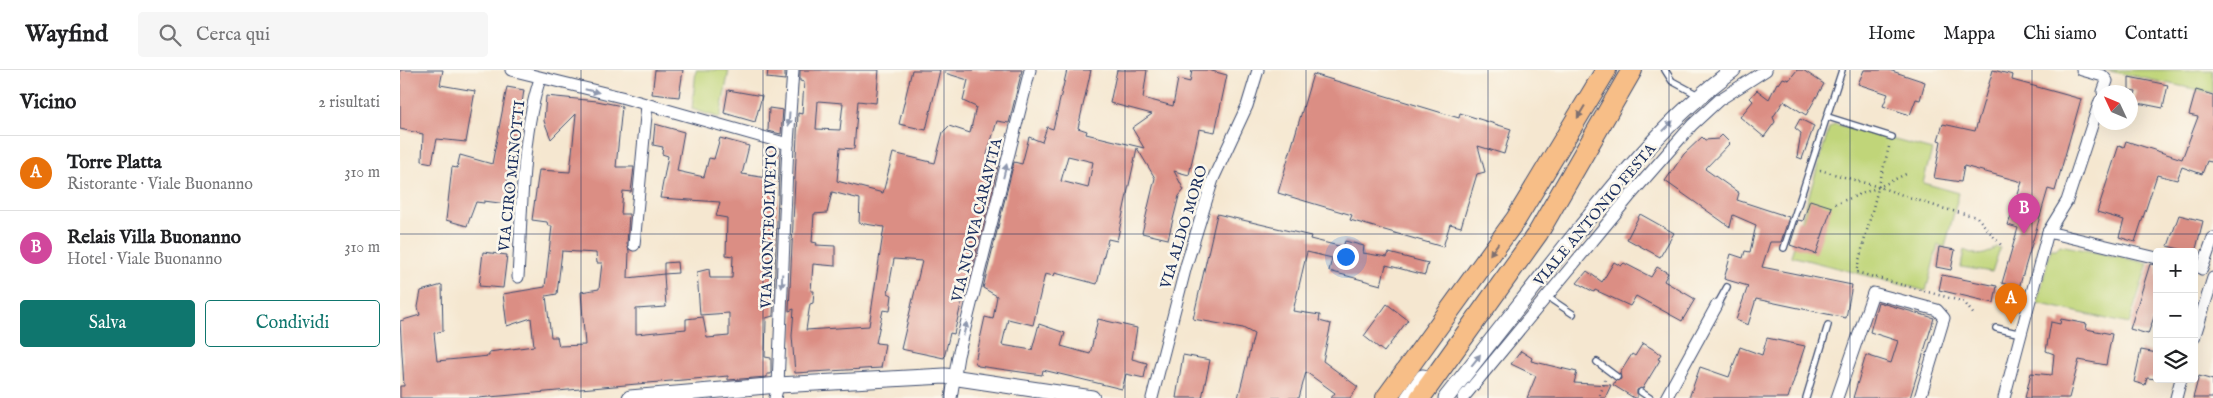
<!DOCTYPE html>
<html lang="it">
<head>
<meta charset="utf-8">
<style>
  body { margin:0; font-family:"IM FELL English",serif; background:#f6f6f6; color:#202124 }
  .controls { position:absolute; right:15px; bottom:15px; display:grid; overflow:hidden; border-radius:5px; box-shadow:0 5px 20px #0002 }
  .controls button { width:45px; height:45px; display:grid; place-items:center; padding:0; border:0; border-bottom:1px solid #e0e0e0; background:#fff; color:#202124; font:25px sans-serif }
  .compass { position:absolute; left:1693px; top:15px; width:45px; height:45px; border-radius:50%; background:#fff; box-shadow:0 5px 20px #0002; rotate:314deg }
  .you { position:absolute; left:945px; top:186px; width:18px; height:18px; margin:-12px; border:4px solid #fff; border-radius:50%; background:#1a73e8; box-shadow:0 0 0 8px #1a73e833 }
  .badge { display:grid; place-items:center; width:32px; height:32px; border-radius:50%; background:#0f766e; color:#fff; font-size:16px; font-weight:700 }
  .pin { position:absolute; translate:-50% -41px; filter:drop-shadow(0 1px 2px #0008) }
  .pin::after { content:''; position:absolute; top:26px; width:18px; height:15px; background:inherit; clip-path:polygon(0 0,100% 0,50% 100%) }
  .list { margin:0; padding:0; list-style:none }
  h2 { display:flex; justify-content:space-between; align-items:center; height:65px; margin:0; padding:0 20px; font-size:21px }
  h2 small { font-size:16px; font-weight:400; color:#757577 }
  .list li { display:grid; grid-template-columns:32px 1fr auto; gap:15px; align-items:center; box-sizing:border-box; height:75px; padding:0 20px; border-top:1px solid #e0e0e0 }
  .list b { display:block; font-size:19px; white-space:nowrap }
  .list p { margin:0; font-size:16px; white-space:nowrap; color:#757577 }
  .list em { font-size:16px; font-style:normal; color:#757577 }
  .actions { display:flex; gap:10px; padding:15px 20px }
  .actions a { flex:1; padding:11px 0; border:1px solid #0f766e; border-radius:5px; text-align:center; font-size:18px; color:#0f766e }
  .actions .main { background:#0f766e; color:#fff }
  .icon { flex:none; width:28px; height:28px; fill:none; stroke:currentColor; stroke-width:2; stroke-linecap:round; stroke-linejoin:round }
  .map { position:relative; flex:none; width:1813px; height:328px; overflow:hidden }
  header { display:flex; align-items:center; gap:30px; box-sizing:border-box; height:70px; padding:0 25px; background:#fff; border-bottom:1px solid #e0e0e0 }
  header strong { font-size:24px }
  nav { display:flex; gap:28px; margin-inline-start:auto; font-size:18px }
  .search { width:350px; height:45px; background:#f6f6f6; display:flex; align-items:center; gap:12px; box-sizing:border-box; padding:0 18px; border-radius:5px; color:#757577; font-size:19px }
  main { display:flex }
  aside { flex:1; background:#fff }
  .map>svg:first-child { display:block }
</style>
</head>
<body>
<header>
<strong>Wayfind</strong>
<div class="search"><svg class="icon" aria-label="search" viewBox="0 0 24 24"><circle cx="10" cy="10" r="6"/><path d="M15 15l6 6"/></svg>Cerca qui</div>
<nav><a>Home</a><a>Mappa</a><a>Chi siamo</a><a>Contatti</a></nav>
</header>
<main>
<aside>
<h2>Vicino<small>2 risultati</small></h2>
<ul class="list">
<li><span class="badge" style="background:#e8710a">A</span><div><b>Torre Platta</b><p>Ristorante · Viale Buonanno</p></div><em>310 m</em></li>
<li><span class="badge" style="background:#d1479c">B</span><div><b>Relais Villa Buonanno</b><p>Hotel · Viale Buonanno</p></div><em>310 m</em></li>
</ul>
<div class="actions"><a class="main">Salva</a><a>Condividi</a></div>
</aside>
<div class="map">
<svg width="1813" height="328" viewBox="0 0 1813 328">
  <rect width="100%" height="100%" fill="#fbf7ec"/>
  <filter id="ink" filterUnits="userSpaceOnUse"><feTurbulence type="fractalNoise" baseFrequency=".02" numOctaves="2"/><feDisplacementMap in="SourceGraphic" scale="10" xChannelSelector="R" yChannelSelector="G"/><feConvolveMatrix kernelMatrix="1 2 1 2 8 2 1 2 1" color-interpolation-filters="sRGB"/></filter>
  <filter id="wash" filterUnits="userSpaceOnUse"><feTurbulence type="fractalNoise" baseFrequency=".0096" numOctaves="4" result="noise"/><feDisplacementMap in="SourceGraphic" scale="20" xChannelSelector="R" yChannelSelector="G"/><feGaussianBlur stdDeviation="1.12" result="paint"/><feColorMatrix in="noise" values="0 0 0 0 0 0 0 0 0 0 0 0 0 0 0 0 0 1.4 0 .05"/><feComposite in="paint" operator="in"/></filter>
  <g filter="url(#wash)">
    <rect width="100%" height="100%" fill="#f5e7d0"/>
    <g fill="#c0d579" stroke="#6e826c">
      <path d="M296,0H329L320,48L292,39Z"/>
      <path d="M1705,0H1813V23Z"/>
      <path d="M1435,54L1532,80L1523,113L1559,123L1545,177L1538,175L1526,221L1391,186L1429,58Z"/>
      <path d="M1660,175L1748,193L1729,254L1637,233L1651,179H1656Z"/>
      <path d="M1596,177L1600,178L1592,202L1561,197L1564,180C1577,186 1585,187 1596,177Z"/>
    </g>
    <g id="blocks">
      <g fill="#db8e84" fill-rule="evenodd">
        <path d="M0,0H43L40,15L75,21L66,72L37,69L32,93L22,91L23,64L0,59Z"/>
        <path d="M255,0H283L279,27L252,24Z"/>
        <path d="M368,0H385V10L367,8Z"/>
        <path d="M400,0H479L476,33L458,31L454,79L440,78L437,111L483,123L493,83L535,93L543,62L549,56L570,63L576,37L563,31L568,10L545,3V0H622L609,53L597,51L587,85L600,88L567,218H565L554,264L550,263L544,288L501,279L522,191L494,189L488,223L492,225L490,241L483,240L476,273L485,274L481,298L395,303L392,266L394,239L389,241L398,43L402,44L404,12L400,11ZM418,31L443,33L440,60L416,59ZM432,122L460,129L459,153L484,157L469,256L406,260L410,234L413,233L414,221H411L413,194L435,196V176L416,175L417,173L412,172L414,144L427,143Z"/>
        <path d="M512,0H540L526,60L499,54Z"/>
        <path d="M667,0H691L678,58L687,61L686,64L744,78L732,58L752,44L710,33L717,0H747L743,28L773,36L778,9L790,12L792,0H808L827,5L815,62L799,59L789,105L774,101L784,120L779,126L768,169L742,163L755,108L737,78L717,171L708,169L697,214L655,203L654,206L645,204L633,255L608,249L602,275L632,280L639,254L665,263L661,276L690,284L698,249L737,258L732,289L747,293L744,308L726,304L722,319L643,300L642,305L578,296L575,292L585,247L593,249L597,226L583,218L614,92L622,94L629,67L642,72L647,57L653,59ZM668,86L693,92L688,118L661,111Z"/>
        <path d="M1397,0H1403L1424,14L1406,45L1384,31L1373,47L1375,52L1364,67L1340,47L1353,31L1350,28L1357,20L1369,29L1377,13L1379,14L1383,8L1389,10Z"/>
        <path d="M1464,0H1489L1525,12L1520,30L1516,29L1510,45L1483,36L1488,24L1458,14Z"/>
        <path d="M1593,0L1613,5L1612,10L1681,29L1655,121L1648,119L1619,218L1602,213L1618,158L1608,155L1622,112L1564,96L1561,112L1534,108L1541,71L1538,70L1543,54L1575,61Z"/>
        <path d="M913,4L1059,48L1060,43L1111,59L1104,84L1078,76L1085,102L1077,104L1061,157L1050,154L1043,177L950,150L952,145L878,123Z"/>
        <path d="M1729,7L1768,15L1763,38L1733,32L1736,21L1729,20Z"/>
        <path d="M107,17L124,20L117,67L111,65L105,90L112,91L106,117L111,119L107,134L84,131V133L76,132L67,156L46,150L52,97L57,98L60,85L92,94Z"/>
        <path d="M328,20L362,26L355,52L324,43Z"/>
        <path d="M1796,20L1813,25V85L1811,92L1807,91L1802,104L1782,97L1777,110L1757,105L1735,172L1719,167L1724,150L1697,142L1719,75L1724,77L1726,71L1782,89L1798,47L1789,45Z"/>
        <path d="M146,26L197,31L222,36L216,97H234L231,122L223,121L221,144H229L227,174L229,181L228,208L264,204L266,237L236,239V264L286,259V249L303,247L307,268L329,266V243L300,245L297,202L309,199L310,208H332L333,186L326,185L327,148L316,146L320,132L260,128L268,86L262,84L263,77L253,75L255,54L284,62L277,101L304,107L309,88L314,89L320,68L349,76L342,104L367,108L368,76L380,80L373,246L366,248L365,287L371,288V304H367V307L328,310V306L78,328H0V316H4L0,251L20,245L18,237L21,221L42,215L43,261L34,263L37,291L89,286V282L134,276L131,248L107,256L103,224L145,217L152,156H148L147,152L132,150L139,100L170,102L176,44L151,69L144,51ZM162,181L196,183L197,193H202L199,219L181,222L185,275L159,276L157,267H151L146,226L157,224Z"/>
        <path d="M369,38L383,40L381,64L368,61Z"/>
        <path d="M1400,49L1414,56L1402,89L1397,87L1401,63L1395,58Z"/>
        <path d="M1322,65L1330,73L1305,99L1339,123L1337,130L1389,147L1381,172H1370L1362,197L1452,215L1446,248L1356,229L1348,255L1336,250L1348,216L1324,209L1331,184L1343,188L1345,181L1350,182L1356,155L1333,145L1330,157L1265,111L1284,84L1302,67L1305,70L1318,69Z"/>
        <path d="M1410,130L1432,137L1416,184L1390,175L1398,150L1403,151Z"/>
        <path d="M817,144L911,166L910,169L943,177L945,171L964,176L963,183L987,187L989,183L1028,193L1025,205L986,195L981,215L929,201L932,188L907,182L893,241L920,245L919,251L931,254L923,291L958,317L950,328H931L935,323L906,302L899,328H838L854,264L843,258L793,249Z"/>
        <path d="M1240,144L1274,163L1260,187L1227,169Z"/>
        <path d="M1779,145L1803,151L1795,183L1768,176Z"/>
        <path d="M1539,177L1555,180L1551,200L1536,197Z"/>
        <path d="M83,182L107,185L103,218L79,216Z"/>
        <path d="M277,192L278,203L264,204V193Z"/>
        <path d="M1214,192L1221,196L1224,193L1251,207L1257,197L1268,203L1264,211L1295,229L1282,251L1236,226L1230,236L1195,220L1194,222L1177,213L1187,201L1202,212Z"/>
        <path d="M1750,194L1757,195V245L1755,244L1748,264L1730,259Z"/>
        <path d="M1542,205L1597,216L1594,233L1539,220Z"/>
        <path d="M1478,232L1534,248L1510,328H1453L1466,285L1491,293L1498,271L1470,262Z"/>
        <path d="M987,234L1008,250L984,282L964,266Z"/>
        <path d="M1661,249L1687,254L1686,259L1712,264L1706,295L1679,290L1669,328H1625L1631,303L1652,305L1654,284L1646,281L1651,252L1660,254Z"/>
        <path d="M1367,268L1405,276L1388,328H1289L1300,297L1329,307L1340,277L1362,285Z"/>
        <path d="M1243,273L1261,284L1258,289L1260,290L1243,318L1237,320V328H1234L1213,315L1215,311L1221,309L1220,303L1232,284L1235,286Z"/>
        <path d="M1741,280L1757,283V309L1747,308L1745,315L1734,312Z"/>
        <path d="M1121,281L1132,288L1131,291L1177,302L1174,313L1211,315L1205,328H1127L1136,306L1111,294Z"/>
        <path d="M783,285L810,290L802,328H776Z"/>
        <path d="M1799,306L1813,310V328H1793Z"/>
      </g>
    </g>
  </g>
  <g filter="url(#ink)">
    <use href="#blocks" fill-opacity="0" stroke="#3c4b6f" stroke-width="1"/>
    <g fill="none" stroke-linecap="round" stroke-linejoin="round">
      <g stroke="#3c4b6f" stroke-width="8">
        <g id="service">
          <path d="M1265,0L1272,11L1300,26"/>
          <path d="M1428,47L1492,67"/>
          <path d="M1384,178L1442,0"/>
          <path d="M1146,226L1173,244"/>
          <path d="M1317,235L1327,217"/>
          <path d="M1596,258L1621,264"/>
          <path d="M1197,292L1217,307"/>
          <path d="M1241,322L1250,328"/>
          <path d="M1406,328L1428,255"/>
        </g>
      </g>
      <g stroke="#3c4b6f" stroke-width="13">
        <g id="minor">
          <path d="M111,0L221,27L388,74"/>
          <path d="M1682,0L1703,6L1707,11L1703,22"/>
          <path d="M1648,162L1757,188"/>
          <path d="M234,175L247,35"/>
          <path d="M1802,199L1813,168"/>
          <path d="M118,207C122,146 121,65 140,9"/>
          <path d="M1794,268L1813,208"/>
          <path d="M375,328L378,315L388,74L393,0"/>
          <path d="M551,328L558,286L630,0"/>
          <path d="M752,328L786,196L813,109L847,36L858,0"/>
          <path d="M1063,328L1229,127L1292,55L1319,30L1366,0"/>
          <path d="M1266,328L1317,235"/>
          <path d="M1437,328L1473,223L1537,240L1544,248L1520,328"/>
          <path d="M1604,328L1648,162L1667,131L1700,31"/>
          <path d="M1776,328L1781,309"/>
        </g>
      </g>
      <g stroke="#3c4b6f" stroke-width="17">
        <g id="tertiary">
          <path d="M230,328L378,315L545,306L692,328"/>
          <path d="M1008,328L1023,307"/>
          <path d="M1046,328C1086,277 1126,227 1166,176C1217,112 1267,48 1333,0"/>
        </g>
      </g>
      <g stroke="#3c4b6f" stroke-width="22">
        <g id="trunk">
          <path d="M986,328L1116,149L1206,0"/>
          <path d="M1020,328L1138,163L1232,0"/>
        </g>
      </g>
      <g stroke="#3c4b6f" stroke-width="2.5" stroke-dasharray="1 4" stroke-linecap="butt">
        <path d="M1489,77L1456,202L1564,232L1574,245"/>
        <path d="M1420,100L1479,117L1508,103"/>
        <path d="M1435,134L1479,117L1541,138L1577,147L1601,175"/>
        <path d="M1200,325L1205,310"/>
      </g>
      <use href="#service" stroke="#fff" stroke-width="5.5"/>
      <use href="#minor" stroke="#fff" stroke-width="11"/>
      <use href="#tertiary" stroke="#fff" stroke-width="15"/>
      <use href="#trunk" stroke="#f7be87" stroke-width="20"/>
    </g>
    <defs><path id="oneway-solid" d="M-6-.8H1V-3.2L6.5 0L1 3.2V.8H-6Z" transform="scale(1.25)"/></defs>
    <g fill="#8d97ae">
      <use href="#oneway-solid" transform="translate(192 21) rotate(13)"/>
      <use href="#oneway-solid" transform="translate(389 49) rotate(94)"/>
      <use href="#oneway-solid" transform="translate(1268 56) rotate(-46)"/>
      <use href="#oneway-solid" transform="translate(605 101) rotate(-76)"/>
      <use href="#oneway-solid" transform="translate(382 211) rotate(92)"/>
      <use href="#oneway-solid" transform="translate(565 259) rotate(-76)"/>
      <use href="#oneway-solid" transform="translate(1076 290) rotate(-52)"/>
    </g>
    <g fill="#7e6f70">
      <use href="#oneway-solid" transform="translate(1181 42) rotate(121)"/>
      <use href="#oneway-solid" transform="translate(1094 179) rotate(126)"/>
    </g>
  </g>
  <path fill="none" stroke="#1b2f5e" stroke-width="1" stroke-opacity="0.55" d="M181,0V328M363,0V328M544,0V328M725,0V328M906,0V328M1088,0V328M1269,0V328M1450,0V328M1632,0V328M0,164H1813"/>
  <g text-anchor="middle" dominant-baseline="central" stroke-width="5" stroke-linejoin="round" paint-order="stroke">
    <g font-size="15" fill="#1b2f5e" stroke="#fbf7ec">
      <text transform="translate(112 106) rotate(-84)">VIA CIRO MENOTTI</text>
      <text transform="translate(1195 145) rotate(-50)">VIALE ANTONIO FESTA</text>
      <text transform="translate(577 150) rotate(-76)">VIA NUOVA CARAVITA</text>
      <text transform="translate(369 157) rotate(-88)">VIA MONTEOLIVETO</text>
      <text transform="translate(784 157) rotate(-73)">VIA ALDO MORO</text>
    </g>
  </g>
</svg>
<div class="controls">
<button>+</button>
<button>−</button>
<button><svg class="icon" aria-label="layers" viewBox="0 0 24 24"><path d="M12 4l9 5-9 5-9-5zM3 14l9 5 9-5"/></svg></button>
</div>
<svg class="compass" viewBox="-18 -18 36 36"><path d="M0-13l5 13h-10z" fill="#e53935"/><path d="M0 13l5-13h-10z" fill="#757577"/></svg>
<div class="you"></div>
<div class="pin badge" style="left:1611px;top:254px;background:#e8710a">A</div>
<div class="pin badge" style="left:1624px;top:164px;background:#d1479c">B</div>
</div>
</main>
</body>
</html>
